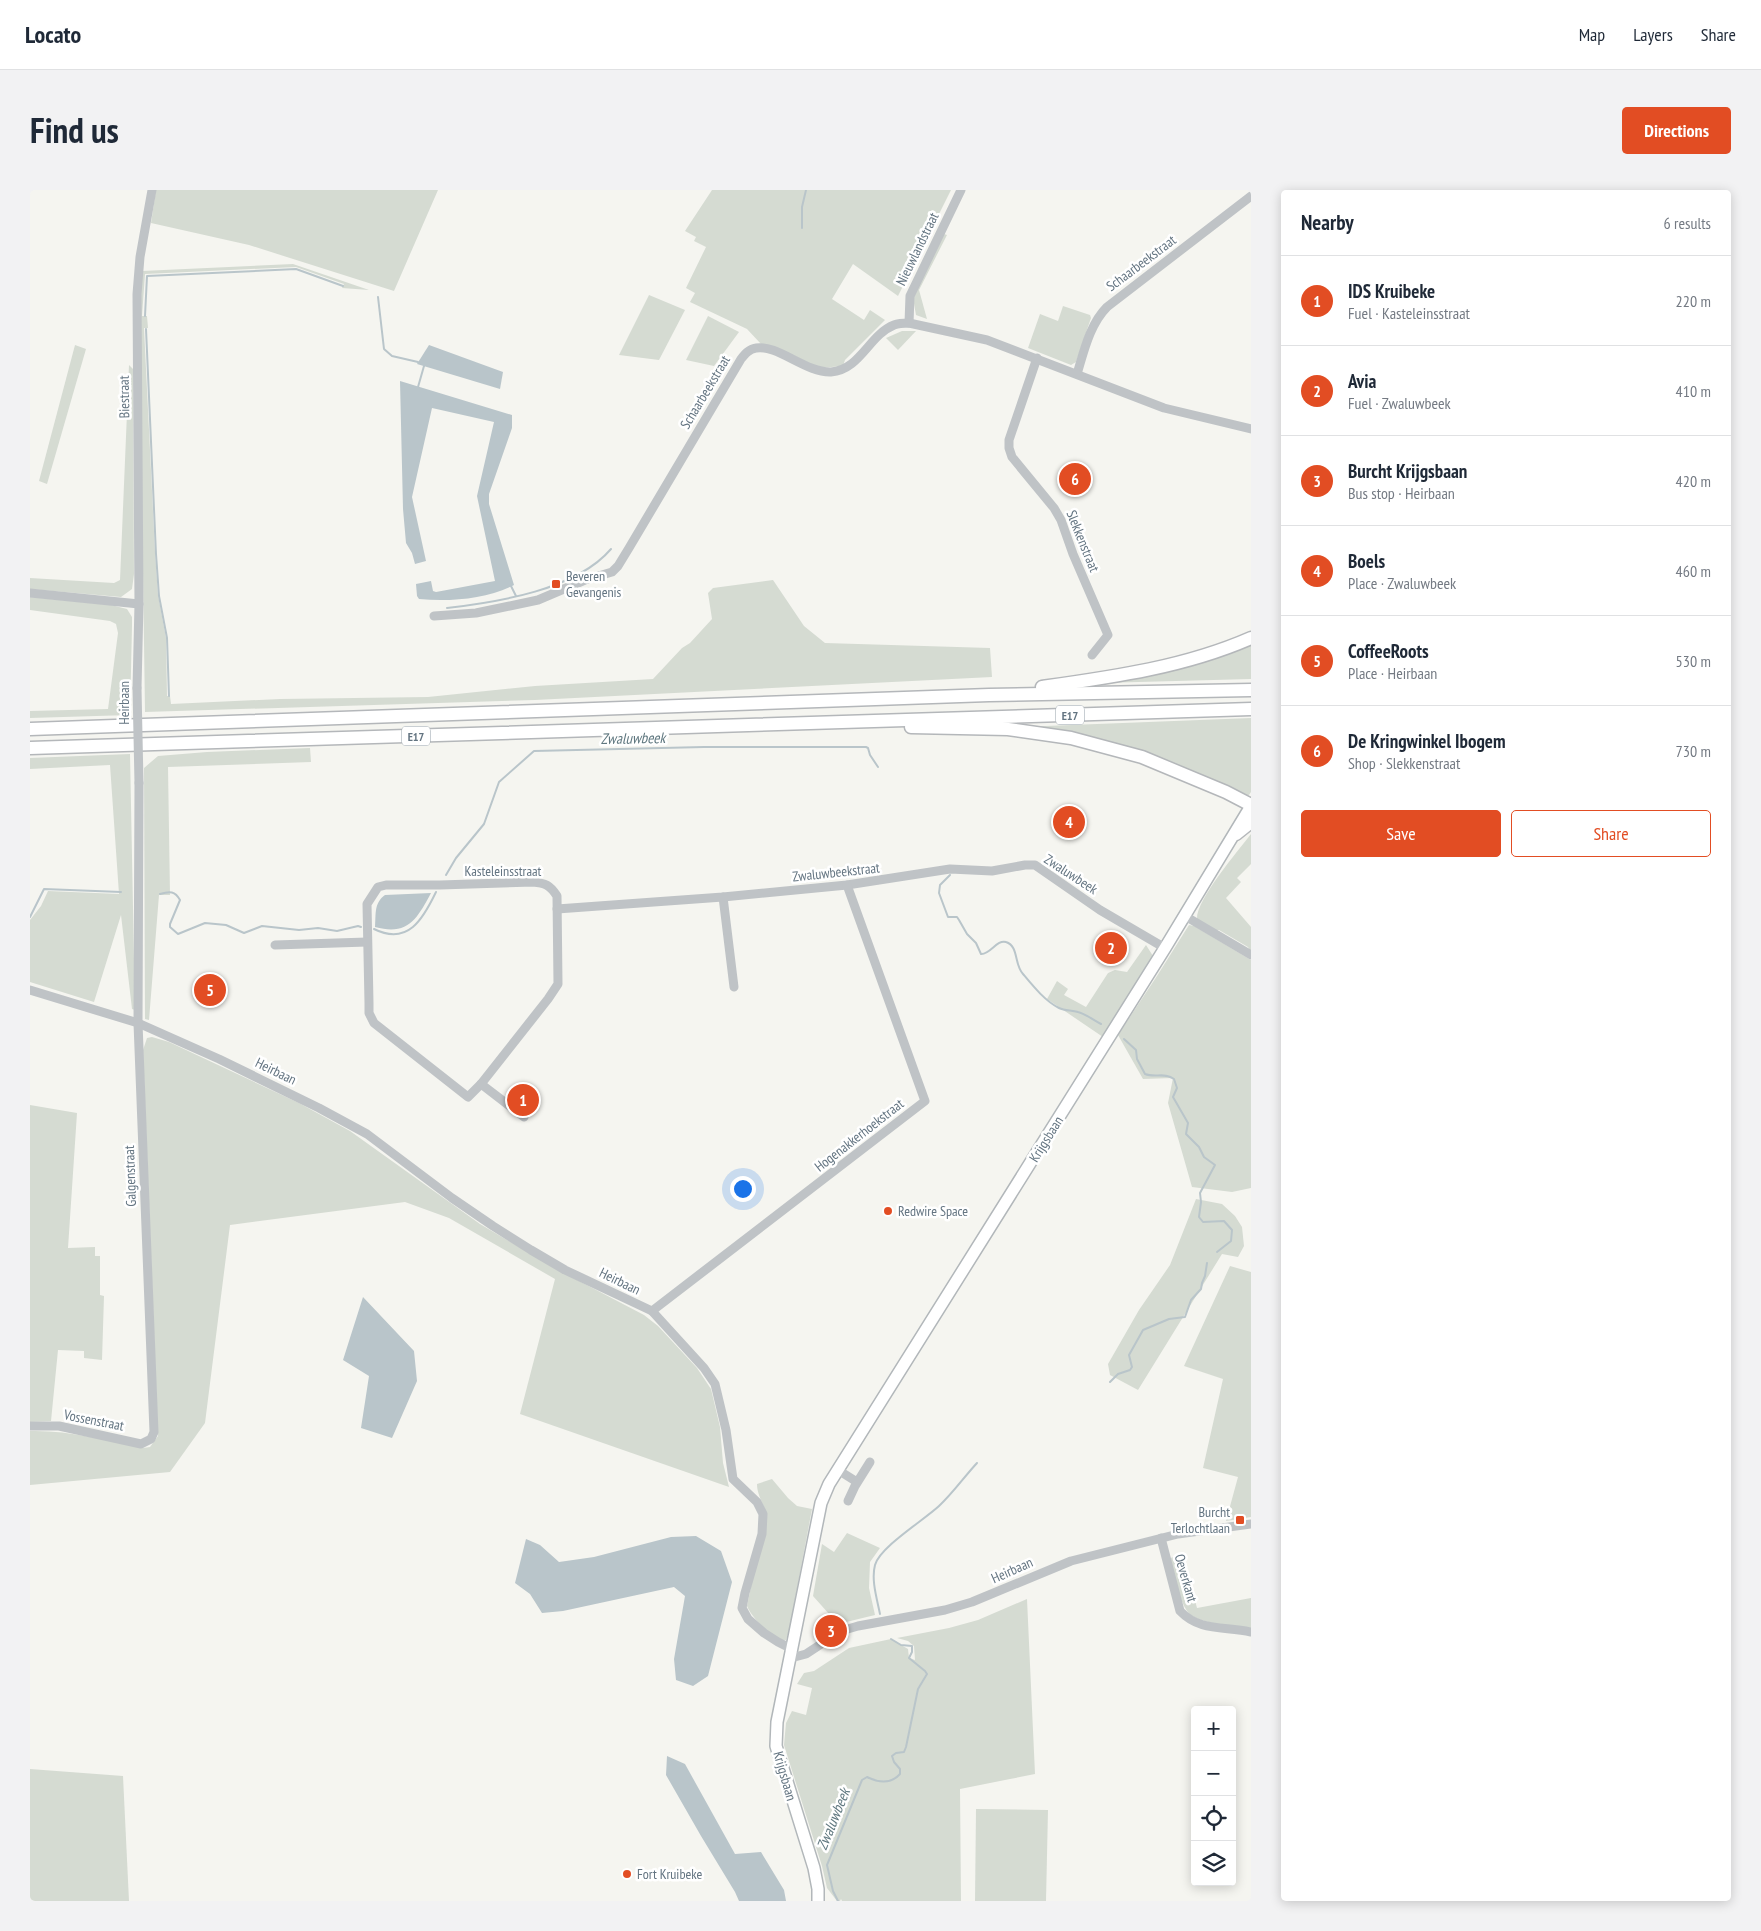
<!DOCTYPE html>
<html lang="en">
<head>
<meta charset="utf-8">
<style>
  body { margin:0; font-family:"PT Sans Narrow",sans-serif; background:#f2f2f3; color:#1f2937 }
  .controls { position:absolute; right:15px; bottom:15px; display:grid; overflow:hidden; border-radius:5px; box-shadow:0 2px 12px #0003 }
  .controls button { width:45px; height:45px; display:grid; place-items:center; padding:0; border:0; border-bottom:1px solid #e0e1e3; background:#fff; color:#1f2937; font:25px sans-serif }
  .you { position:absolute; left:712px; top:998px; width:18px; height:18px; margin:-12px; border:4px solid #fff; border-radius:50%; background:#1a73e8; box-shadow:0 0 0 8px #1a73e833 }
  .badge { display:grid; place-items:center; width:32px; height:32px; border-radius:50%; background:#e24d23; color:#fff; font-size:16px; font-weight:700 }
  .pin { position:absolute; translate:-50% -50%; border:2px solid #fff; box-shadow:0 1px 5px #0006 }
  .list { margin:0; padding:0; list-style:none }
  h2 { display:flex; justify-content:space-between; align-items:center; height:65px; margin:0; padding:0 20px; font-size:21px }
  h2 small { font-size:16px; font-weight:400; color:#747a83 }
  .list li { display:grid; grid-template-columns:32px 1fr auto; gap:15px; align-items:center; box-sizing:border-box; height:90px; padding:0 20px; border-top:1px solid #e0e1e3 }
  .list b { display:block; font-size:19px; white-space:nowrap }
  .list p { margin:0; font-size:16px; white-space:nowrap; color:#747a83 }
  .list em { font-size:16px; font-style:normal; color:#747a83 }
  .actions { display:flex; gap:10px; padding:15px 20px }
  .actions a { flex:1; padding:11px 0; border:1px solid #e24d23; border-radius:5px; text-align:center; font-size:18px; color:#e24d23 }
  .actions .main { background:#e24d23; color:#fff }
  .icon { flex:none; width:28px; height:28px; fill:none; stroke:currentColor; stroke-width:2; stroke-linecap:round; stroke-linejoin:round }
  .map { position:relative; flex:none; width:1221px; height:1711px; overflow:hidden; border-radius:5px }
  header { display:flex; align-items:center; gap:30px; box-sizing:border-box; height:70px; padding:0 25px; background:#fff; border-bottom:1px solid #e0e1e3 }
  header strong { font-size:24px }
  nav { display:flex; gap:28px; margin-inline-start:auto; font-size:18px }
  .intro { display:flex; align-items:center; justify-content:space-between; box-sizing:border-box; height:120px; padding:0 30px }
  h1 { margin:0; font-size:35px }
  .button { padding:12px 22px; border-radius:5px; background:#e24d23; color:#fff; font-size:18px; font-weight:700 }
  main { display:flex; gap:30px; padding:0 30px }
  aside { flex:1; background:#fff; border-radius:5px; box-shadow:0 2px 12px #0003 }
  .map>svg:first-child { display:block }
</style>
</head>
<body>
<header>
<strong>Locato</strong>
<nav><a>Map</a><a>Layers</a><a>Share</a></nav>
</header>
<div class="intro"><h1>Find us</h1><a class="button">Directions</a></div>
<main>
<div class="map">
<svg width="1221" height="1711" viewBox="0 0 1221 1711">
  <rect width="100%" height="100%" fill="#f5f5f0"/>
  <g fill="#d5dbd2">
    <path d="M126,0H408L364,101L219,55L121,33Z"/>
    <path d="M682,0H921L868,106L823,74L802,109L834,130L840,120L855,130L815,170L813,176L790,178L746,158L731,154L717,139L660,112L665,103L656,98L676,57L664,51L666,47L655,41Z"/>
    <path d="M914,44L917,45L889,100L897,129L886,125L883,108Z"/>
    <path d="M263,74L339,100L312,98L314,94L266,77L115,84L112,126H117L118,138H114L125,362L128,405L136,448L137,506H140L141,514L250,509L398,507L505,496L623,489L652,458L660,453L682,429L678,403L683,398L743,390L774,436L795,453L960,458L962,487L505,510L115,522L109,103L112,81Z"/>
    <path d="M619,105L655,120L629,170L589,165Z"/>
    <path d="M1033,116L1060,125L1061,128L1046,172L1041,175L998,158L1010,124L1028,131Z"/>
    <path d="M678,126L709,142L684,176L656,170Z"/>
    <path d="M872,141H886L868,160L856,148Z"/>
    <path d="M45,155L56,159L17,294L9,291Z"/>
    <path d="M99,175L103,179L104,384L102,399L91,407L0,399V388L84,393L90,390Z"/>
    <path d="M0,407L81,415L97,419L102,427V436L100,525L0,528V521L78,519L88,443L86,434L80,431L0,420Z"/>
    <path d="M1221,453V489L1071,493Z"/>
    <path d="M1221,528V602L1219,605L1213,607L1114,564L990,537Z"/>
    <path d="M280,558L281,572L138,577L140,705H129L119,830L115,829L114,578L128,566L177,562Z"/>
    <path d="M100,564L105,820L102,819L91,725L64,812L0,792V730L11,716L18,701L89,704L80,575L0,579V568Z"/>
    <path d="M1221,644V674L1207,688L1211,692L1196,708L1221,737V763L1218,757L1189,740H1184L1167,729C1166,710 1208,661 1221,644Z"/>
    <path d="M1159,735L1164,736L1221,770V998L1202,1002L1162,997L1138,913L1143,888L1113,889L1088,845L1127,786Z"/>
    <path d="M1116,755L1123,766L1073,847L1017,809L1027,791L1038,799L1034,805L1056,817L1078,783L1085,780L1097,782Z"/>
    <path d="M122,847L139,852L269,913L320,941L450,1034L530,1081L614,1125L628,1136L667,1178L681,1199L690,1237L693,1273L699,1297L490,1224L525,1089L419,1028L375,1012L200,1035L175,1233L140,1282L0,1295V1241C38,1240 75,1250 113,1258L120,1257L128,1246L113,860L117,848Z"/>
    <path d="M0,915L47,923L38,1058L65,1057V1066H70V1105L74,1106L72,1170L54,1168V1161L28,1160L21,1231L0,1232Z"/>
    <path d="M1166,1009L1192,1014L1205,1026L1212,1037L1214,1056L1208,1067L1192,1064L1108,1200L1080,1185L1078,1174L1109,1120L1140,1075Z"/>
    <path d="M1200,1076L1221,1082V1327L1196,1331L1208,1287L1173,1278L1193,1189L1154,1176Z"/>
    <path d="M742,1289L758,1308L767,1316L782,1319L759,1441L756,1450L753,1451C741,1447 722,1428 717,1416L736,1323C733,1312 727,1305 727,1294Z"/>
    <path d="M817,1343L850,1358L840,1372L839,1398L845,1425L808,1434L783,1406L792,1354L804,1362Z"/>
    <path d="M1153,1365L1167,1418L1221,1408V1438C1205,1435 1167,1435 1157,1421C1148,1408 1144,1383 1140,1368Z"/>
    <path d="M997,1409L1005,1584L930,1599L931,1711H812L811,1709L810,1711H807L797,1698L792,1676L754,1555L756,1533L762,1521L776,1525L782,1498L767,1494L774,1483L784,1481L819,1458L861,1449L878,1459L879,1468L885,1470L884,1456L878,1451L867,1448L919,1438L948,1430Z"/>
    <path d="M0,1579L93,1586L99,1711H0Z"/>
    <path d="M946,1619L1018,1620L1016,1711H945Z"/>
  </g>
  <g fill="#b9c5ca">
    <path d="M399,155L473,182L470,199L387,174Z"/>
    <path d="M370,191L482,225V238L459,304V314L484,395C457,409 420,412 389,409L387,406L386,394L401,391L403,401L406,402L465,391L447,306L464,232L402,218L382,307L396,371L385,374L382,363L376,353L373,319Z"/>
    <path d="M401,703C387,729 378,746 345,737C346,723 344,713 355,705Z"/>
    <path d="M333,1107L384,1161L387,1191L362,1248L331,1238L339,1186L313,1170Z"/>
    <path d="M666,1346L691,1361L702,1392L678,1486L663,1496L646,1490L644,1469L655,1406L644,1397L533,1421L512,1423L500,1404L485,1393L496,1349L510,1355L529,1372L564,1367L641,1347Z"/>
    <path d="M637,1566L655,1574L705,1664L731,1662L754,1700L756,1711H709L705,1702L671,1646L636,1585Z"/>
  </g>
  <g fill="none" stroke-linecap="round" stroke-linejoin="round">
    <g stroke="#b9c5ca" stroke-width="2">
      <path d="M772,38V17L776,0"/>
      <path d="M348,107L354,159L362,166L388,172"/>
      <path d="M115,126L117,86L266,79L313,96"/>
      <path d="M116,139L126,364L129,406L137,448L139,506"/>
      <path d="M388,197L394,176"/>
      <path d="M481,396L486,406"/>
      <path d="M417,418C468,412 546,400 581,359"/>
      <path d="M416,685L426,668L454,634L469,592L504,561L674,557H836L838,558L840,565L848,577"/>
      <path d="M920,685L910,695L909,703L918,727H927L929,730L937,744L946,753L951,764C960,765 967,749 976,752C989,756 984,775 993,784C1003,796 1015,811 1029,818C1035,821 1041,820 1048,822C1056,824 1063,830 1071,834"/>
      <path d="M130,704C140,701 145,701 150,710L140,734V737L148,744L175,733L196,735L214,743L232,736L269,740L288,738L307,741L328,736L331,737"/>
      <path d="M0,727L14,699L91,702"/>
      <path d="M344,739C378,756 393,729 406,702"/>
      <path d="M1094,849L1106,860L1107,869L1115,884C1125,888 1135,882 1144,889L1147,898L1143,907L1158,933L1156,944L1169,957L1174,967L1185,975L1170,1003L1171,1012L1169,1027L1173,1032L1194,1031L1202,1040L1201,1051L1187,1062"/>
      <path d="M1080,1192L1088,1184L1100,1180L1102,1177L1099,1165L1113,1140L1139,1129L1155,1127L1161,1110L1171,1099L1172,1093L1175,1086L1177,1073"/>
      <path d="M850,1424C847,1409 841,1390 845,1375C850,1357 894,1330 909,1316C923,1303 934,1287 947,1273"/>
      <path d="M808,1711L803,1701L797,1675L832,1590L837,1587C849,1593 861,1594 870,1584V1579L864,1572L862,1566L866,1563L874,1562L876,1557L888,1499L897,1484L895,1481L879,1468L882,1462V1456L871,1455L861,1449"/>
    </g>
    <g stroke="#b2b7ba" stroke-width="14">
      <path id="major" d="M788,1711V1699L784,1678L746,1556L747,1532L791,1313L799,1294L1135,758L1221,616"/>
    </g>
    <g stroke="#b4b7ba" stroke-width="15">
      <g id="highway">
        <path d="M1012,497C1083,487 1155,477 1221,448"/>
        <path d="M881,537L978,539L1041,548L1112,567L1196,602L1221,615"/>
        <path d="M0,539L959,505L1221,500"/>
        <path d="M0,558L1221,519"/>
        <path d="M1206,644L1221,632"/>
      </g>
    </g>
    <g stroke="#bfc3c6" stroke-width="9">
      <path d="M879,133L880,106L931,0"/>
      <path d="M1007,168L979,250V258L982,267L1024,318L1031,330L1043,364L1078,445L1062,465"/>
      <path d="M1047,184C1054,161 1060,134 1077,117L1221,6"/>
      <path d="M0,403L109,414"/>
      <path d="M404,426L446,423L508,410L555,390L582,382L588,376L599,358L711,169C715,164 719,159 726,158C747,154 776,183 801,182C830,180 839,145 864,135C869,133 874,133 879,133L957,150L1134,218L1221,239"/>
      <path d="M107,498L109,414L107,104L110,67L122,0"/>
      <path d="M503,692C515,693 520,695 527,706L528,794L518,809L451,894L438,907L344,833L339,823V813L337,714L348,697L356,695H410Z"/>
      <path d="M693,707L704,797"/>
      <path d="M527,719L693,707L817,695L920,679L962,681L995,675H1005L1070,720L1135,758"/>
      <path d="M1155,726L1221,765"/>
      <path d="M245,755L337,752"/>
      <path d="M0,800L108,833L189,869L289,918L337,944L422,1008L463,1036L501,1060L535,1080L622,1121L674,1178L685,1194L696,1240L703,1289L727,1312L733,1324L732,1344L715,1403L712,1418L718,1429L734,1443L748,1452L762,1459"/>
      <path d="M451,894L494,927"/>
      <path d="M622,1121L895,911L817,695"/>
      <path d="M0,1236H29L111,1254L121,1249L124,1242L108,833L109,593"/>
      <path d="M808,1280L827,1292"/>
      <path d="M818,1311L825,1296L840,1272"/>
      <path d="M1131,1348L1150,1421C1170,1442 1194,1436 1221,1442"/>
      <path d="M761,1468L776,1464L811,1441L828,1436L915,1420L942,1412L1041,1371L1148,1344L1221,1334"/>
    </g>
    <use href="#major" stroke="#fff" stroke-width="11"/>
    <use href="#highway" stroke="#fff" stroke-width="12"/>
    <path stroke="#bfc3c6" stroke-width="9" d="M107,498L109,593"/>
  </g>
  <g fill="#e24d23" stroke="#fff" stroke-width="2">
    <rect x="521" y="389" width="10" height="10" rx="2.5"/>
    <circle cx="858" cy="1021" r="5"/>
    <rect x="1205" y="1325" width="10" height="10" rx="2.5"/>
    <circle cx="597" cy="1684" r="5"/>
  </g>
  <g text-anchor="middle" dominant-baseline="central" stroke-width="5" stroke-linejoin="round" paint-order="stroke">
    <g fill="#fff" stroke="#929ea7" stroke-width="1">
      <rect x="1026" y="515.5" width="28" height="19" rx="4"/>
      <rect x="372" y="536.5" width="28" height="19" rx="4"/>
    </g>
    <g font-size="12" font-weight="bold" fill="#637481">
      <text x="1040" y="525">E17</text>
      <text x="386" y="546">E17</text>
    </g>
    <g font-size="14" fill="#637481" stroke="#fff">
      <text transform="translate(887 59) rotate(-64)">Nieuwlandstraat</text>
      <text transform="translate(1111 73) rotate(-37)">Schaarbeekstraat</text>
      <text transform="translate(675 202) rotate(-59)">Schaarbeekstraat</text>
      <text transform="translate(94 207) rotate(-91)">Biestraat</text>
      <text transform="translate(1053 351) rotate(68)">Slekkenstraat</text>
      <text transform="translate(94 513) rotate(-90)">Heirbaan</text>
      <text x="473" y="681">Kasteleinsstraat</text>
      <text transform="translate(806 682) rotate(-6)">Zwaluwbeekstraat</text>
      <text transform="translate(1041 684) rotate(33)">Zwaluwbeek</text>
      <text transform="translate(246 881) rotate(26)">Heirbaan</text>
      <text transform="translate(829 945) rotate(-38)">Hogenakkerhoekstraat</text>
      <text transform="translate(1016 949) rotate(-58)">Krijgsbaan</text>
      <text transform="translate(100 986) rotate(-92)">Galgenstraat</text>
      <text transform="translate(590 1091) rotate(26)">Heirbaan</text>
      <text transform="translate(64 1230) rotate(11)">Vossenstraat</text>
      <text transform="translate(982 1380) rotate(-24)">Heirbaan</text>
      <text transform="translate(1156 1388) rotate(74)">Oeverkant</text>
      <text transform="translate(755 1586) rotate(74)">Krijgsbaan</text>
    </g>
    <g font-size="14" fill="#637481" stroke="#fff" text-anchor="start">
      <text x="536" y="386">Beveren<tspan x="536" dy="16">Gevangenis</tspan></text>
      <text x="868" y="1021">Redwire Space</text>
      <text x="1200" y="1322" text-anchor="end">Burcht<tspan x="1200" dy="16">Terlochtlaan</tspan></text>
      <text x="607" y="1684">Fort Kruibeke</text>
    </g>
    <g font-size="15" font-style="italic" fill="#5f777f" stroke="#fff">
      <text transform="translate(603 548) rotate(-1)">Zwaluwbeek</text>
      <text transform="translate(803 1629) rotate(-68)">Zwaluwbeek</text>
    </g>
  </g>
</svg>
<div class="controls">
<button>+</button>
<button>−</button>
<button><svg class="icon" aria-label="locate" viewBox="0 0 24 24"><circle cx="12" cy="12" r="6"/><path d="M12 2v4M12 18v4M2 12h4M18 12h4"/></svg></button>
<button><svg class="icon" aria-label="layers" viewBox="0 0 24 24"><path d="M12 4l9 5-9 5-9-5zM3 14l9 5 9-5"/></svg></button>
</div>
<div class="you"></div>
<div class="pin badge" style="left:493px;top:910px">1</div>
<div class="pin badge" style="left:1081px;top:758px">2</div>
<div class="pin badge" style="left:801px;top:1441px">3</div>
<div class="pin badge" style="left:1039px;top:632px">4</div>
<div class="pin badge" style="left:180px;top:800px">5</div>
<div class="pin badge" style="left:1045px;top:289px">6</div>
</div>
<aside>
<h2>Nearby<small>6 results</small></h2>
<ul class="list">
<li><span class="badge">1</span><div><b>IDS Kruibeke</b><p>Fuel · Kasteleinsstraat</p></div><em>220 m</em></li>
<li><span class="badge">2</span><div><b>Avia</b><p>Fuel · Zwaluwbeek</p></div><em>410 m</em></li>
<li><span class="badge">3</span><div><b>Burcht Krijgsbaan</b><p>Bus stop · Heirbaan</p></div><em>420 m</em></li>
<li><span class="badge">4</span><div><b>Boels</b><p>Place · Zwaluwbeek</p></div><em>460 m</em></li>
<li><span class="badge">5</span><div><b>CoffeeRoots</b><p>Place · Heirbaan</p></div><em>530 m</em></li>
<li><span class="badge">6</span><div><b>De Kringwinkel Ibogem</b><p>Shop · Slekkenstraat</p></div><em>730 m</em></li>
</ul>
<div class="actions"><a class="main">Save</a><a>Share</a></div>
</aside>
</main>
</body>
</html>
